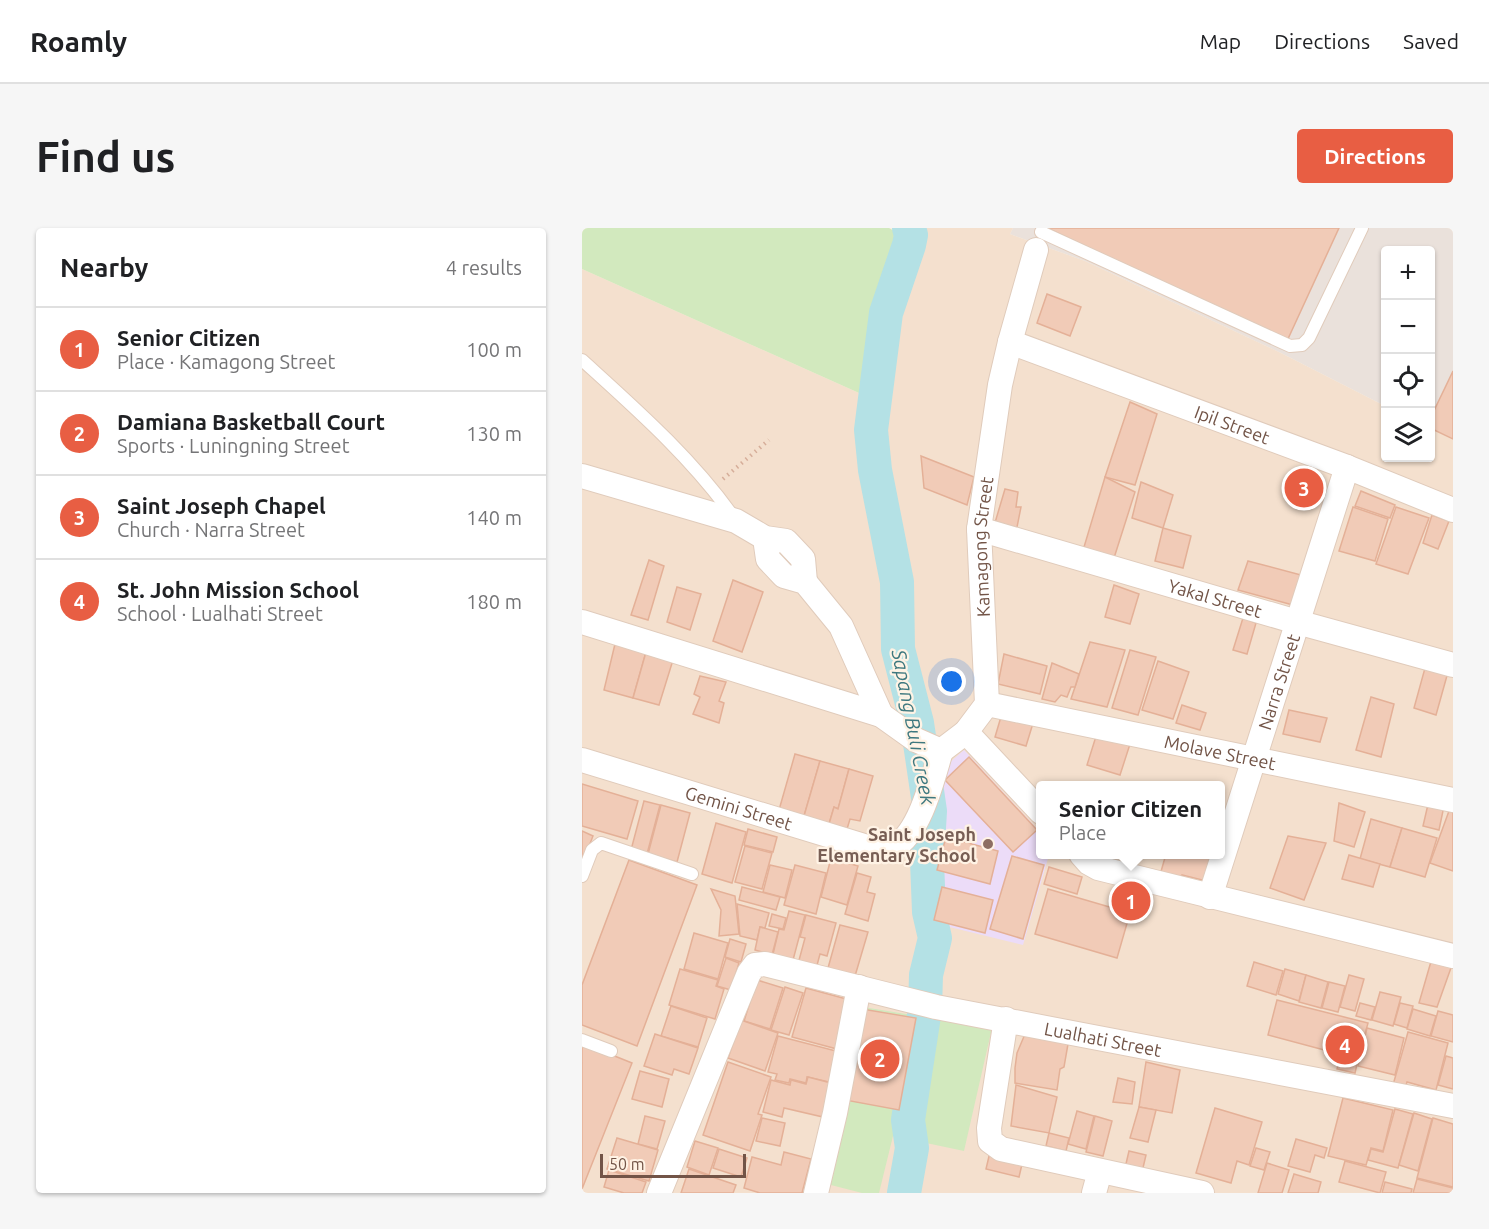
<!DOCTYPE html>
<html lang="en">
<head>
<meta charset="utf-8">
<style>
  body { margin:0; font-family:Ubuntu,sans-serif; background:#f6f6f6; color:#202124 }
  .controls { position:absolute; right:18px; top:18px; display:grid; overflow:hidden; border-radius:6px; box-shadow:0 2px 4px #0004 }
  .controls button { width:54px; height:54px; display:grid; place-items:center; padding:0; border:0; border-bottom:2px solid #e0e0e0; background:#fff; color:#202124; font:30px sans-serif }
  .scale { position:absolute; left:18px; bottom:15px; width:146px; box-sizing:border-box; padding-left:6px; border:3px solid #725447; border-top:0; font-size:16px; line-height:21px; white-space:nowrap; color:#725447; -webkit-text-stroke:4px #fff3e5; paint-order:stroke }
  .you { position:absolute; left:370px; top:454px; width:21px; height:21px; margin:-15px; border:4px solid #fff; border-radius:50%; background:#1a73e8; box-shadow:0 0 0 9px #1a73e833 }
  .badge { display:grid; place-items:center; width:39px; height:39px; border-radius:50%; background:#e85e43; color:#fff; font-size:20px; font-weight:700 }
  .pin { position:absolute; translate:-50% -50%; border:3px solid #fff; box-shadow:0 2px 6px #0006 }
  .popup { position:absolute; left:454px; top:553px; width:189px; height:78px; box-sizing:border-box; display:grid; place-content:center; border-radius:6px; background:#fff; filter:drop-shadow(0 2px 4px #0005); font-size:20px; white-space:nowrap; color:#757577 }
  .popup b { font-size:22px; color:#202124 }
  .popup::after { content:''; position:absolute; left:50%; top:100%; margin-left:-12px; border:12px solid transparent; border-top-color:#fff }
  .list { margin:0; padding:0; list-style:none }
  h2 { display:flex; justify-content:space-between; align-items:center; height:78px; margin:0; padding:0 24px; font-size:26px }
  h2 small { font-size:20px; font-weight:400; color:#757577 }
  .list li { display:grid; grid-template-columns:39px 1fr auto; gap:18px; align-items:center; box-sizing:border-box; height:84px; padding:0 24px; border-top:2px solid #e0e0e0 }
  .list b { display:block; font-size:22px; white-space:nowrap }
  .list p { margin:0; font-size:20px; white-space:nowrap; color:#757577 }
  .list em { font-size:20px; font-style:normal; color:#757577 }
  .icon { flex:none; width:33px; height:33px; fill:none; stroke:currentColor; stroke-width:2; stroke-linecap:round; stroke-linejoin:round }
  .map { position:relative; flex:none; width:871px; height:965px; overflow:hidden; border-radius:6px }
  header { display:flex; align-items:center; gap:36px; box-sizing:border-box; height:84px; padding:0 30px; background:#fff; border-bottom:2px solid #e0e0e0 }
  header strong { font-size:28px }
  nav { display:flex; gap:33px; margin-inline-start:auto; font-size:21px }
  .intro { display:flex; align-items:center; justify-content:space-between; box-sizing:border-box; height:144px; padding:0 36px }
  h1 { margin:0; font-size:42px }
  .button { padding:15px 27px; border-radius:6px; background:#e85e43; color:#fff; font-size:21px; font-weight:700 }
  main { display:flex; gap:36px; padding:0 36px }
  aside { flex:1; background:#fff; border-radius:6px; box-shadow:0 2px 4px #0004 }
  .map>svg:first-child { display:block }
</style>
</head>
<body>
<header>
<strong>Roamly</strong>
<nav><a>Map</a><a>Directions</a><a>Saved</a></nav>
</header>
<div class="intro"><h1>Find us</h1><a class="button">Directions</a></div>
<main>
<aside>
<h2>Nearby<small>4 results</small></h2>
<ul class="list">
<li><span class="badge">1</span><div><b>Senior Citizen</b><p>Place · Kamagong Street</p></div><em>100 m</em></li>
<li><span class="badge">2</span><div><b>Damiana Basketball Court</b><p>Sports · Luningning Street</p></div><em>130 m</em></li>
<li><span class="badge">3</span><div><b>Saint Joseph Chapel</b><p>Church · Narra Street</p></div><em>140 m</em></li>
<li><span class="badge">4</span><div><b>St. John Mission School</b><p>School · Lualhati Street</p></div><em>180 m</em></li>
</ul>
</aside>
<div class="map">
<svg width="871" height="965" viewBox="0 0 871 965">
  <rect width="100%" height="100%" fill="#fcefdf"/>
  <path fill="#f4e0ce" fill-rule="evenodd" d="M339,0H431L428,6L503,33L699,125L803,178L804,230H848L849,201L871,211V965H0V41L286,169L282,217L283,242L310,351L307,422L328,502L342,499L321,423L328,357L303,259L295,201L312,84ZM459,558H639V626H459Z"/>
  <path fill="#eae1db" d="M431,0H871V211L849,201L848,22H804L803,178L699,125L503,33L428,6Z"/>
  <path fill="#ecdcf8" d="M382,522L459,605V626L467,627L441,717L351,695V643L358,559L366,536Z"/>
  <g fill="#d2e9be">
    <path d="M0,0H307L319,7L305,52L293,103L286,169L0,41Z"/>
    <path d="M281,779L410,800L382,923L311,908L297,965H280L245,956Z"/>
  </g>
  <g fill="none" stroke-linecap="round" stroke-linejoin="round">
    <path stroke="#b4e1e5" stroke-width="34" d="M322,965L330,920L326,892L343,781L344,747L353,710L347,684L345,633L348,583L335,495L316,421L315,354L293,242L289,202L304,85L327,17L329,7L327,0"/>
  </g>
  <g fill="#f1cbb7" stroke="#e4b097" stroke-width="1.5">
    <path d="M465,0H757L705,113Z"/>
    <path d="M465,66L499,79L488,108L455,95Z"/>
    <path d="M871,143V211L848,200V191Z"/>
    <path d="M548,174L575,186L553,257L523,249Z"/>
    <path d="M339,228L392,249L385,277L342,260Z"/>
    <path d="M523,249L553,264L532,330L502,319Z"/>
    <path d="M559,254L591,267L581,300L550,290Z"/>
    <path d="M423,261L436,264L434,279H439L434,304L412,298Z"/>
    <path d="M779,263L813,277L808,290L773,278Z"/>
    <path d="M771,279L806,291L793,333L757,323Z"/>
    <path d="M814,279L847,290L826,346L794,336Z"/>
    <path d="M850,287L867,293L856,321L841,315Z"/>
    <path d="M581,300L609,308L601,340L573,333Z"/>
    <path d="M67,332L82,338L66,392L49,387Z"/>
    <path d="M666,333L719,347L711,377L656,362Z"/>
    <path d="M151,352L181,364L160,424L131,413Z"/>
    <path d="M532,357L557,366L548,396L523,389Z"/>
    <path d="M95,359L119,366L108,402L85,394Z"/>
    <path d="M661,390L674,395L665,426L651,422Z"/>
    <path d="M508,414L543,422L525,479L489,471Z"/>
    <path d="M33,416L64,424L51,470L22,462Z"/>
    <path d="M548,422L574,429L556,487L530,480Z"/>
    <path d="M64,424L91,432L77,477L51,470Z"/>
    <path d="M422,426L465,438L458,466L416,456Z"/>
    <path d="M576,433L607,444L591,491L560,482Z"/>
    <path d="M470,435L497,446L493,459H489L485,469L479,467L473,474L460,471Z"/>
    <path d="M843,440L866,444L854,487L832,480Z"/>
    <path d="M118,448L144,454L137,473L142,475L137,495L111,486L118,469L112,466Z"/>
    <path d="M789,469L812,476L799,529L774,522Z"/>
    <path d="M600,477L624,485L618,502L594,495Z"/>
    <path d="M421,482L452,492L444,518L413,509Z"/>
    <path d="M707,482L745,490L738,514L701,506Z"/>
    <path d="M516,502L549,513L538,547L505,537Z"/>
    <path d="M213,526L238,533L222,588L197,582Z"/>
    <path d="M387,529L455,602L431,624L363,552Z"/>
    <path d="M238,533L267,541L256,581L252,579L247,596L222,588Z"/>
    <path d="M267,541L291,548L278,593L268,591L265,601L247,596L252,579L256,581Z"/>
    <path d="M0,556L56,573L45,611L0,598Z"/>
    <path d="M847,572L862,578L857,602L841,598Z"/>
    <path d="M62,573L78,577L65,626L49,622Z"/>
    <path d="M757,575L783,584L772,619L752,613Z"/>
    <path d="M79,577L108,585L95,634L66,626Z"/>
    <path d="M867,583H871V643L848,635Z"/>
    <path d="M789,591L820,600L808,639L778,631Z"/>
    <path d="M134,595L164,604L150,655L120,646Z"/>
    <path d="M820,600L855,610L843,649L808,639Z"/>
    <path d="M166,601L195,609L191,624L162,617Z"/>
    <path d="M0,603L11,608L0,636Z"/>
    <path d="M706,608L744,615L722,672L688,660Z"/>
    <path d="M364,609L416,623L408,656L355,642Z"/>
    <path d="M163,618L190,625L180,661L153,654Z"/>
    <path d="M584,626H631L624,649L620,652L600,647L598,652L578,647Z"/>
    <path d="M767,627L798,636L791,659L760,651Z"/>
    <path d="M430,628L462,637L441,711L408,701Z"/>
    <path d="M249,630L276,638L265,677L239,669Z"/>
    <path d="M47,632L115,657L55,818L0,797V757Z"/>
    <path d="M188,637L210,642L203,670L181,664Z"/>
    <path d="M213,637L244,645L234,686L202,677Z"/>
    <path d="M467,639L500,649L495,666L462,656Z"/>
    <path d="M275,645L289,649L285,664L293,666L286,693L263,686Z"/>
    <path d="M160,659L198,669L194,682L157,672Z"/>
    <path d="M360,659L411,672L403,705L352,692Z"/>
    <path d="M536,659L568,668L562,687L530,677Z"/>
    <path d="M129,661L153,668L157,706L137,708L139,682Z"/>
    <path d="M466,661L548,685L535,730L453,706Z"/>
    <path d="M155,676L187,685L183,700L178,699L175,712L158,708Z"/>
    <path d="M207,683L223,687L211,732L191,726L197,701L202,702Z"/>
    <path d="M190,686L204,690L201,701L187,698Z"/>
    <path d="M224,687L254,695L245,728L238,726L234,741L216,736L223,710L218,709Z"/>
    <path d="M258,697L286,704L273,748L246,740Z"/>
    <path d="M178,699L196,704L190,727L173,722Z"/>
    <path d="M112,705L146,715L136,751L102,741Z"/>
    <path d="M148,711L164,716L159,734L143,729Z"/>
    <path d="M144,730L157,735L149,762L135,758Z"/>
    <path d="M850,730L870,737L855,779L837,775Z"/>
    <path d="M672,734L701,743L694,767L665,758Z"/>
    <path d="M98,741L136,752L134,758L142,761L133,791L87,777Z"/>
    <path d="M703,741L724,747L717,773L696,766Z"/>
    <path d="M724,747L746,754L739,780L717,774Z"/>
    <path d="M767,747L782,751L773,783L758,779Z"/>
    <path d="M175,752L201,760L188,801L162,793Z"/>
    <path d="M747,754L763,758L756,784L740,780Z"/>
    <path d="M203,759L221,765L207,807L189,802Z"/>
    <path d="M224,760L268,772L255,821L210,809Z"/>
    <path d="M798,764L819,769L811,798L790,792Z"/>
    <path d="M695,772L786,795L776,831L686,807Z"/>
    <path d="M778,775L793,779L789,792L774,788Z"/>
    <path d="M818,775L831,778L825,800L812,796Z"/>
    <path d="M89,778L125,790L116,819L79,808Z"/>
    <path d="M280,781L334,790L317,882L263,872Z"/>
    <path d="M831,781L854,788L848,808L825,801Z"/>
    <path d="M856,783L871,787V814L849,808Z"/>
    <path d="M159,792L196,805L183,843L146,830Z"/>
    <path d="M785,800L822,810L813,847L776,838Z"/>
    <path d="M826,804L866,815L854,862L825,854L823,860L811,857Z"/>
    <path d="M73,806L116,820L107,846L92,841L90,847L62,838Z"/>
    <path d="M443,806L486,816L482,839L478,841L475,862L433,855V840L435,825Z"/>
    <path d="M196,808L254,823L247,854L225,849L224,855L208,851L207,855L193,852L195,846L186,844Z"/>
    <path d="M0,815L50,835L0,961Z"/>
    <path d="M759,827L776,832L773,845L755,841Z"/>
    <path d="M864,828L871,830V861L856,857Z"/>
    <path d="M146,834L189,849L176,886L180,887L168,923L121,907Z"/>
    <path d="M564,834L598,842L590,885L557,879Z"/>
    <path d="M58,843L87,851L80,879L50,871Z"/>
    <path d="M226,849L249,855L241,889L202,880L200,889L181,884L189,852L208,857L209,852L224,856Z"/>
    <path d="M536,850L553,854L550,876L531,874Z"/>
    <path d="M434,857L475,869L467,905L429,898Z"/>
    <path d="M761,870L811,882L801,923L789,920L784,937L746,928Z"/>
    <path d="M557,879L574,882L566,914L548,910Z"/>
    <path d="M633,880L680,894L667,937L655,933L649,955L614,945Z"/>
    <path d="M813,881L831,886L816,940L786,932L789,921L801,924Z"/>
    <path d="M495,883L512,888L504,921L486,916Z"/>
    <path d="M832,885L850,891L836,943L817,937Z"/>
    <path d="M63,888L83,893L75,921L56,916Z"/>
    <path d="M513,888L530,893L521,928L504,924Z"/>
    <path d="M180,890L203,895L198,918L174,913Z"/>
    <path d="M851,890L871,896V959L835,950Z"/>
    <path d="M467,905L487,910L484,923L464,918Z"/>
    <path d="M35,910L76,922L67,953L25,941Z"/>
    <path d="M714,911L745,920L742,930L733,927L728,944L706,938Z"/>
    <path d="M113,913L136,920L127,947L105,939Z"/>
    <path d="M674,920L688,924L682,942L668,938Z"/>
    <path d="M137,921L165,930L159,949L131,940Z"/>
    <path d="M547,923L564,927L560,944L543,940Z"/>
    <path d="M202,924L229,931L220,965H178L162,960L170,929L199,937Z"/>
    <path d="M408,924L441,932L437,949L404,941Z"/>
    <path d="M763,933L804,944L798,965L757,954Z"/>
    <path d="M685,935L707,942L700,965H676Z"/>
    <path d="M107,941L154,957L151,965H99Z"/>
    <path d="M27,942L64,954L60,965H42L22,959Z"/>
    <path d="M712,946L739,954L736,965H706Z"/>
    <path d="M835,951L871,960V965H831Z"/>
    <path d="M803,954L830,961L829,965H800Z"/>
  </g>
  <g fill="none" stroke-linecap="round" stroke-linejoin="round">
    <g stroke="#e0cbbb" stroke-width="14">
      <g id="lane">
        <path d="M459,4L708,118L720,117L727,110L780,0"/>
        <path d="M0,132C54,181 110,230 153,291"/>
        <path d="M0,648L10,622L19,615L110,646"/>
        <path d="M0,812L29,823"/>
      </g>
    </g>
    <g stroke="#e0cbbb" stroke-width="26">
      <g id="street">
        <path id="s1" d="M428,114L765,239L871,282"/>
        <path d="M0,248L154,293L183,310L204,313L221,331L223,354"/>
        <path id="s2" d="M397,301L715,394L871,437"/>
        <path d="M183,310L186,331L202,348L223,354L259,398L299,487"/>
        <path d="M0,394L299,487L334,512L359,523"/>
        <path id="s3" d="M405,476L871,572"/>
        <path d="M384,504L459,584"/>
        <path id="s4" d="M359,523L384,504L405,476L397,301L418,157L428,114L454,22"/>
        <path id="s5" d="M0,532L295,622C301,621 308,621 313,618C338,605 351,549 359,523"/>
        <path d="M499,626L507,635L516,640L871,728"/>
        <path id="s6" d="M628,669L765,239"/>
        <path d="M424,791L407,900L408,913L419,921L620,965"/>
        <path id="s7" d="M77,965L167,745L173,737L183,736L354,779L871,878"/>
        <path d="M234,965L253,885L277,759"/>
        <path d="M512,965L518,943"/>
      </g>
    </g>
    <path stroke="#d6ae9a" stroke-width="4" stroke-dasharray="1.5 4.5" stroke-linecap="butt" d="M141,251L187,212"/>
    <use href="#lane" stroke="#fff" stroke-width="12"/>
    <use href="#street" stroke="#fff" stroke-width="24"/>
  </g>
  <circle fill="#8d6e63" stroke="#fff3e5" stroke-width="2" cx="406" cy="616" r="6"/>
  <g text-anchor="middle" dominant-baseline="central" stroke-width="4.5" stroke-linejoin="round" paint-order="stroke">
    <g font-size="18" fill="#725447" stroke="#fff3e5">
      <text stroke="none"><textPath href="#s1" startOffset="237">Ipil Street</textPath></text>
      <text stroke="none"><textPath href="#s4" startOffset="224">Kamagong Street</textPath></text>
      <text stroke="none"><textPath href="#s2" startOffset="246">Yakal Street</textPath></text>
      <text stroke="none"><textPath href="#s6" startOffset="226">Narra Street</textPath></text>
      <text stroke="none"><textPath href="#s3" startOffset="238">Molave Street</textPath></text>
      <text stroke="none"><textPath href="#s5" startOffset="164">Gemini Street</textPath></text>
      <text stroke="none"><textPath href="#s7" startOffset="604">Lualhati Street</textPath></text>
    </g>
    <g font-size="18" font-weight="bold" fill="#785e54" stroke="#fff3e5" text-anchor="end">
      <text x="394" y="606">Saint Joseph<tspan x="394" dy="21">Elementary School</tspan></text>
    </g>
    <g font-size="20" font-style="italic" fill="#3e787f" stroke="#fff3e5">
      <text transform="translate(332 499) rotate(79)">Sapang Buli Creek</text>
    </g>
  </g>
</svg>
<div class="controls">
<button>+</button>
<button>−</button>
<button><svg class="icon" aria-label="locate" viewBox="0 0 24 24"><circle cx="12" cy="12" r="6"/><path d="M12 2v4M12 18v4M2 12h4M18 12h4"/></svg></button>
<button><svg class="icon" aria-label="layers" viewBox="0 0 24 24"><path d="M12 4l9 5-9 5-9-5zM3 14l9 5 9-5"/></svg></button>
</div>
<div class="scale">50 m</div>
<div class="you"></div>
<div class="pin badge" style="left:549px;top:673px">1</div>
<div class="popup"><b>Senior Citizen</b>Place</div>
<div class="pin badge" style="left:298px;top:831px">2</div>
<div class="pin badge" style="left:722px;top:260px">3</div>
<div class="pin badge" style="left:763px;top:817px">4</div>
</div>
</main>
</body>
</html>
